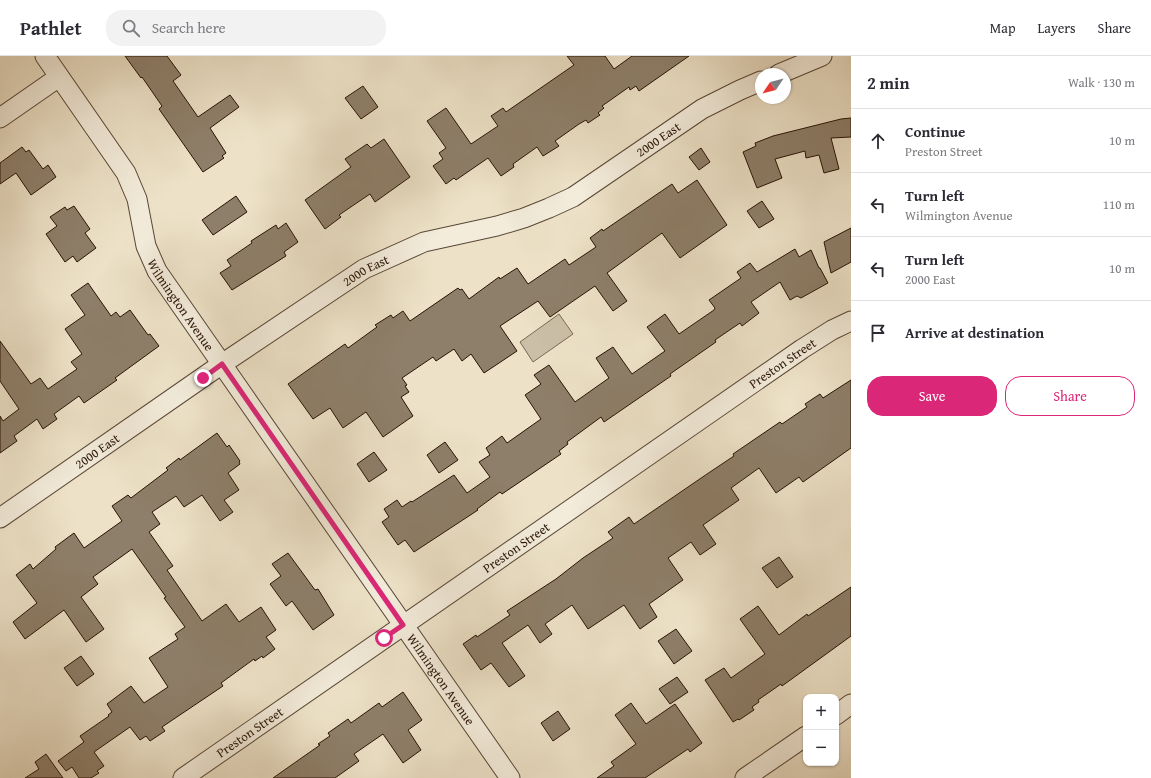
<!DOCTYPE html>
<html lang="en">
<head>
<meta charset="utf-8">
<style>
  body { margin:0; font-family:"Gentium Book Plus",serif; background:#f2f2f3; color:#2b2b33 }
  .controls { position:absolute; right:12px; bottom:12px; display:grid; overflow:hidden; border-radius:8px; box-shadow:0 1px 3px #0004 }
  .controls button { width:36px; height:36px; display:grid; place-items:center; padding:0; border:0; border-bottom:1px solid #e1e1e2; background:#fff; color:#2b2b33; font:20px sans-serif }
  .compass { position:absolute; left:755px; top:12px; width:36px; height:36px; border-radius:50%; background:#fff; box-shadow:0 1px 3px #0004; rotate:235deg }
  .stop { position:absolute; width:12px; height:12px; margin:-9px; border:3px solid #db2777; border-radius:50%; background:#fff }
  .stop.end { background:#db2777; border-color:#fff; box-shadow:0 1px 4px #0008 }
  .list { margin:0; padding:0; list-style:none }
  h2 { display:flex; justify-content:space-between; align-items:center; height:52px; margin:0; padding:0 16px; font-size:17px }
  h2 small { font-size:13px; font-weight:400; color:#7c7c81 }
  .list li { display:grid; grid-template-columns:26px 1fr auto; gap:12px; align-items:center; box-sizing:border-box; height:64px; padding:0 16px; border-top:1px solid #e1e1e2 }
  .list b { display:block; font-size:15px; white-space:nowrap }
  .list p { margin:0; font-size:13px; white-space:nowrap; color:#7c7c81 }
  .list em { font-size:13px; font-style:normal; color:#7c7c81 }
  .actions { display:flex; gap:8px; padding:12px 16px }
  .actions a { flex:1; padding:9px 0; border:1px solid #db2777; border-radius:16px; text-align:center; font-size:14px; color:#db2777 }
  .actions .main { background:#db2777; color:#fff }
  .icon { flex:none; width:22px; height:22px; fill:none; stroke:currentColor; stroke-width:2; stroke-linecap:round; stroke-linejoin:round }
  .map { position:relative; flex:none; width:851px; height:722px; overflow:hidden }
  header { display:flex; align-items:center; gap:24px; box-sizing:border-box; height:56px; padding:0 20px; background:#fff; border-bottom:1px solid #e1e1e2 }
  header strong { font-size:19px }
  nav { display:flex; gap:22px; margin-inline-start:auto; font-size:14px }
  .search { width:280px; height:36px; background:#f2f2f3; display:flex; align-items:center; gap:10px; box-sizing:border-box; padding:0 14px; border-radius:16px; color:#7c7c81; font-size:15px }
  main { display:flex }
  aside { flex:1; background:#fff }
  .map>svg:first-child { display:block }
</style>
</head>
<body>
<header>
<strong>Pathlet</strong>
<div class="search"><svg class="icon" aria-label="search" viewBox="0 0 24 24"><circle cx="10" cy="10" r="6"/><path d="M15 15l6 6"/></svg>Search here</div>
<nav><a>Map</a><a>Layers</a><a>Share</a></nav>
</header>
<main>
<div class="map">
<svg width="851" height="722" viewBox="0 0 851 722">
  <rect width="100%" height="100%" fill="#ede2c8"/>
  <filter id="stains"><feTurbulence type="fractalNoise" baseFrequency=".005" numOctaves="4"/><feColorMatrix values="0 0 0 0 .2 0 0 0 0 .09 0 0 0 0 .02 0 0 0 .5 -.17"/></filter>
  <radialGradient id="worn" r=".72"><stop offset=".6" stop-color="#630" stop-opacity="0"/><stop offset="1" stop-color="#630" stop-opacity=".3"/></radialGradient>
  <path fill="#cbbfa7" stroke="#796956" d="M559,258L573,278L533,306L520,286Z"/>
  <g fill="#8e7f6a" stroke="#271305">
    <path d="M125,0H167L181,19L173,25L198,61L230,39L239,51L210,72L226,97L222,100L224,102L203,116L159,53L162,50L142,21L141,22Z"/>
    <path d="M567,0H605L614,13L632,0H689L639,35L636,30L630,34L629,31L602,50L604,52L598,57L600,59L588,67L586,64L579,68L555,85L559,90L543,100L537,91L513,108L514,111L501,120L488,102L456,124L454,122L446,128L433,110L443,103L439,97L446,92L427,65L446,52L471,88L498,70L491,60L503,52L506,56L574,9Z"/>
    <path d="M363,30L378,51L361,63L345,42Z"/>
    <path d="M851,62V81L831,82L839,113L824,117L819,99L806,102L805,95L775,103L782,122L757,132L743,96L756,90L755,87L773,80L841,63Z"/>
    <path d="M384,83L410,121L375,146L370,138L339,159L341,161L325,173L305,144L351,111L345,103L367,88L371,92Z"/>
    <path d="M22,91L26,96L29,94L43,113L48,109L56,121L31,139L16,117L0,128V107Z"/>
    <path d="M701,92L710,106L699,114L689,101Z"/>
    <path d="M697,124L727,169L680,202L662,177L607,217L627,245L613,255L595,230L550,261L538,245L500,270L517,295L484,317L471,298L462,305L454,293L436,305L433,301L402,322L407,329L405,330L409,336L401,341L413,360L383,381L366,356L343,372L330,352L313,363L288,328L345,288L348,292L377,271L375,269L391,259L393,262L403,255L410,265L458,232L460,234L462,233L469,243L499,221L500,223L517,212L528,228L565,203L569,209L596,191L590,182L602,173L603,175L672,128L678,137Z"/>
    <path d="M236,140L247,156L213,179L202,164Z"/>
    <path d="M762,145L774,163L759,172L747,155Z"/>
    <path d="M74,150L90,173L85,177L96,192L77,206L73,200L65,206L46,178L57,170L50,161L65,151L67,154Z"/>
    <path d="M286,167L298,186L284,196L286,200L232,234L220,217L231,210L227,204L252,187L251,185L276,169L278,173Z"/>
    <path d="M851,172V206L831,217L824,186Z"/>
    <path d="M795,193L799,201L811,194L819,212H820L828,227L801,242L797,240L790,244L780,226L751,246L759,257L742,270L740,267L715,284L716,286L670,318L671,320L604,366L601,361L567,386L568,388L559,395L561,398L502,438L500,436L477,453L478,454L414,496L405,484L398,489L382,466L389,461L384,453L397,444L402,451L411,445L412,446L454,419L467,437L490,421L479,406L490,399L486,392L502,380L507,387L541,363L525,339L541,328L534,319L549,309L575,346L609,322L596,302L613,291L632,318L665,295L647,271L665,258L679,278L714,254L715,252L709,244L741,222L737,216L750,207L757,216Z"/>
    <path d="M88,227L111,260L116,256L120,261L130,254L148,279L150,278L159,290L115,322L117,324L84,347L79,340L54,358L57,363L43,373L37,363L14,380L17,385L0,397V360L3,365L19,353L0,325V285L31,328L40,322L48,333L77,313L71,306L82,298L65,273L85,259L71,239Z"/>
    <path d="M851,324V392L803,426L799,421L776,437L759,412L731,432L739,444L703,469L716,488L700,499L691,486L668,502L683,524L649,548L657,561L640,573L624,549L588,573L572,549L545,568L552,578L540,587L528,569L502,587L525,620L509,631L491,607L481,614L463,588L476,579L477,581L510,559L507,555L556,523L583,502L613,482L608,476L629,461L634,468L707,418L734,400L733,398L780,366L782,368L807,351L805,348L820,338L823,342Z"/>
    <path d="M217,377L227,391L229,389L240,405L239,406L240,408L228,417L239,434L224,444L233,456L220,465L202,439L184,451L176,440L152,456L160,468L149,476L173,510L167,514L202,565L226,548L239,566L261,551L276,574L266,581L275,593L263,602L262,600L255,605L254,603L221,627L223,630L162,671L165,675L150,685L146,680L140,684L130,671L94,696L104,710L97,715L99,717L91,722H79L72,711L66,715L58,705L84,686L80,680L109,660L108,659L112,656L107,648L131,630L144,647L168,631L149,602L178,583L175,578L185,571L164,542L166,541L132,493L93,521L98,528L81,541L104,573L86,586L64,554L25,583L13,566L37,547L16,519L30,508L33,513L56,493L55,491L74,477L84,492L122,465L112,450L128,439L131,442L168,414L166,412L179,402L180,404Z"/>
    <path d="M445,386L458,404L439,417L427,399Z"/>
    <path d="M374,396L387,414L369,426L357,408Z"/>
    <path d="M288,497L315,534L318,533L334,559L313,574L292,545L286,550L270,528L281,520L272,508Z"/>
    <path d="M779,501L793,521L777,532L762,512Z"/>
    <path d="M851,531V580L782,630L781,628L758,644L759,646L752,651L754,654L739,664L738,663L733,666L705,624L724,612L731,622L765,598L740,563L758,550L779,579L807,558L808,560Z"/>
    <path d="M676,573L692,595L674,608L658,585Z"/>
    <path d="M81,600L94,618L77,630L64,612Z"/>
    <path d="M677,621L688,636L670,648L659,633Z"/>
    <path d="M403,636L422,664L408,674L421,694L403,707L383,678L354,698L359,705L335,722H273L320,689L318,688L330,680L328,677L348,663L351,667L379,647L382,651Z"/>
    <path d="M631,647L646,668L675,648L702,687L690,696L688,693L645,722H597L614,710L611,706L636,688L615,659Z"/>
    <path d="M558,655L570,673L553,685L541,667Z"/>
    <path d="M46,698L63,722H25L39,713L35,706Z"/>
  </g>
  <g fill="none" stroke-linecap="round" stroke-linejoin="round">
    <g stroke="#584736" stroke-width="21">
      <g id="minor">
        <path id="s1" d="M45,0L126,117L137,143L146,190L157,215L510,722"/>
        <path d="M779,18L822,0"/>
        <path d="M0,62L59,21"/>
        <path id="s2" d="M0,462L222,308L364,213L424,186L497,170L524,162L549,152L573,141L702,53L740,34L761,25"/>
        <path d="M836,659L851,648"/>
        <path id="s3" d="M183,722L802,293L832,274L851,265"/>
        <path d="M745,722L806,680"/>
      </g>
    </g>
    <use href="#minor" stroke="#f3ecdb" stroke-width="19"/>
  </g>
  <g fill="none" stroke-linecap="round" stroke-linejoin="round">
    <path stroke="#db2777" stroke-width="5" d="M203,322L222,308L403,569L384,582"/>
  </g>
  <g text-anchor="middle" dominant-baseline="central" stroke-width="3" stroke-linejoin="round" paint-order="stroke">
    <g font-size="13" fill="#271305" stroke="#f3ecdb">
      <text stroke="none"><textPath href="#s2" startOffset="766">2000 East</textPath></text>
      <text stroke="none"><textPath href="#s2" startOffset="442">2000 East</textPath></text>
      <text stroke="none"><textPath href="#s1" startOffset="287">Wilmington Avenue</textPath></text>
      <text stroke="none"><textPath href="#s3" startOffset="729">Preston Street</textPath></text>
      <text stroke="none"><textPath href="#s2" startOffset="118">2000 East</textPath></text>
      <text stroke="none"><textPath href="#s3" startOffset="405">Preston Street</textPath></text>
      <text stroke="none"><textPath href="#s1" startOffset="743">Wilmington Avenue</textPath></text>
      <text stroke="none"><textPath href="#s3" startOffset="81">Preston Street</textPath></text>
    </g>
  </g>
  <rect width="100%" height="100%" filter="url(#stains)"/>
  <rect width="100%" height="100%" fill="url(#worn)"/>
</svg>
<div class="controls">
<button>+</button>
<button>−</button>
</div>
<svg class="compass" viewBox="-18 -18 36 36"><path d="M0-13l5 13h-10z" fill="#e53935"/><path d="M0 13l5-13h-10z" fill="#7c7c81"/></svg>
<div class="stop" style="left:384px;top:582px"></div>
<div class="stop end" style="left:203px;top:322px"></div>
</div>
<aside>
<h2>2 min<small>Walk · 130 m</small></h2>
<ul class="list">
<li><svg class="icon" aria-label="ahead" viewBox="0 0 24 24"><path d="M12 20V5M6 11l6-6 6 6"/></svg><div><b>Continue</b><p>Preston Street</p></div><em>10 m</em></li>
<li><svg class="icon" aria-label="left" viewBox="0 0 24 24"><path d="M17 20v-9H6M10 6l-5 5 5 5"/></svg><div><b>Turn left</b><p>Wilmington Avenue</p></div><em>110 m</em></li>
<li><svg class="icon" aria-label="left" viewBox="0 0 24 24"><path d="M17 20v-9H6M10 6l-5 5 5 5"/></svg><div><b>Turn left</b><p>2000 East</p></div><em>10 m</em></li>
<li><svg class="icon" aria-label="arrive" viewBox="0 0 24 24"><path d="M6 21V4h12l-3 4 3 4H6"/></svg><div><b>Arrive at destination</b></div></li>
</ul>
<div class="actions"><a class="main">Save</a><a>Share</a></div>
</aside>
</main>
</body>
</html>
